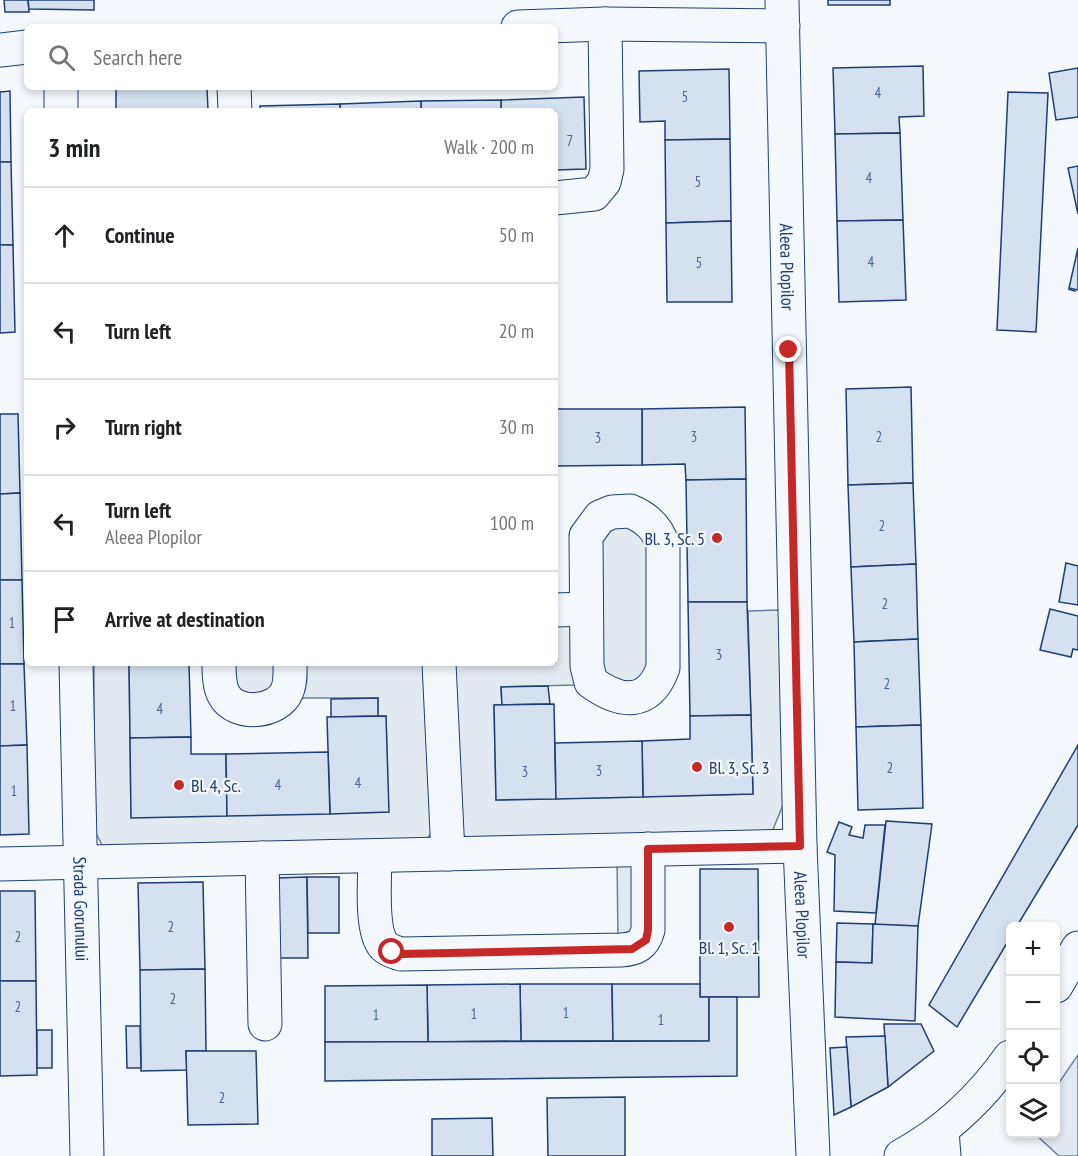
<!DOCTYPE html>
<html lang="en">
<head>
<meta charset="utf-8">
<style>
  body { margin:0; font-family:"PT Sans Narrow",sans-serif; background:#f2f2f2; color:#202124 }
  .controls { position:absolute; right:18px; bottom:18px; display:grid; overflow:hidden; border-radius:9px; box-shadow:0 3px 9px #0003 }
  .controls button { width:54px; height:54px; display:grid; place-items:center; padding:0; border:0; border-bottom:2px solid #e0e0e0; background:#fff; color:#202124; font:30px sans-serif }
  .stop { position:absolute; width:18px; height:18px; margin:-14px; border:4px solid #c62828; border-radius:50%; background:#fff }
  .stop.end { background:#c62828; border-color:#fff; box-shadow:0 2px 6px #0008 }
  .list { margin:0; padding:0; list-style:none }
  h2 { display:flex; justify-content:space-between; align-items:center; height:78px; margin:0; padding:0 24px; font-size:26px }
  h2 small { font-size:20px; font-weight:400; color:#757577 }
  .list li { display:grid; grid-template-columns:39px 1fr auto; gap:18px; align-items:center; box-sizing:border-box; height:96px; padding:0 24px; border-top:2px solid #e0e0e0 }
  .list b { display:block; font-size:22px; white-space:nowrap }
  .list p { margin:0; font-size:20px; white-space:nowrap; color:#757577 }
  .list em { font-size:20px; font-style:normal; color:#757577 }
  .icon { flex:none; width:33px; height:33px; fill:none; stroke:currentColor; stroke-width:2; stroke-linecap:round; stroke-linejoin:round }
  .map { position:relative; flex:none; width:1078px; height:1156px; overflow:hidden }
  .search { position:absolute; background:#fff; box-shadow:0 3px 9px #0003; left:24px; top:24px; width:534px; height:66px; display:flex; align-items:center; gap:15px; box-sizing:border-box; padding:0 21px; border-radius:9px; color:#757577; font-size:22px }
  .panel { position:absolute; background:#fff; box-shadow:0 3px 9px #0003; left:24px; top:108px; width:534px; height:558px; border-radius:9px }
  .map>svg:first-child { display:block }
</style>
</head>
<body>
<div class="map">
<svg width="1078" height="1156" viewBox="0 0 1078 1156">
  <rect width="100%" height="100%" fill="#f4f7fb"/>
  <g fill="#e3e9f0" stroke="#687fa3" stroke-width="1.5">
    <path d="M626,523L649,536L654,667L645,682L604,681L597,535Z"/>
    <path d="M783,610L785,800L772,832L471,840L463,835L448,663H555V617L571,621L576,685L501,687L502,705H494L496,800L753,794L748,611Z"/>
    <path d="M94,663H129L131,817L388,812L386,716H378V698H298V663H433L432,832L427,839L113,849L102,845L94,829Z"/>
    <path d="M226,663H285L270,694L237,692Z"/>
    <path d="M617,858L635,868L637,928L618,941Z"/>
    <path d="M1078,1055V1156H1059L1035,1134H1056V1087Z"/>
  </g>
  <g fill="#d5e0f0" stroke="#1d3f73" stroke-width="1.5">
    <path d="M4,0H28L29,12H5Z"/>
    <path d="M28,0H94V10L29,9Z"/>
    <rect x="828" y="0" width="62" height="5"/>
    <path d="M923,66L924,116L899,117L900,133L835,134L833,68Z"/>
    <path d="M1078,68V117L1056,120L1049,73Z"/>
    <path d="M729,69L730,139L665,140V121L640,122L639,71Z"/>
    <path d="M116,87H207L208,111H116Z"/>
    <path d="M10,91L11,162H0V92Z"/>
    <path d="M1008,92L1048,93L1036,332L997,330Z"/>
    <path d="M584,97L586,169L555,170V111H501V100Z"/>
    <path d="M501,100V111H421V101Z"/>
    <path d="M421,101V111H340V104Z"/>
    <path d="M340,104V111H260V106Z"/>
    <path d="M900,133L903,220L837,221L835,134Z"/>
    <path d="M730,139L731,221L666,223L665,140Z"/>
    <path d="M0,162H11L13,245H0Z"/>
    <path d="M1078,166V214L1068,168Z"/>
    <path d="M903,220L906,300L839,302L837,221Z"/>
    <path d="M731,221L732,302H667L666,223Z"/>
    <path d="M0,245H13L15,332L0,333Z"/>
    <path d="M1078,248V290L1069,288Z"/>
    <path d="M911,387L913,483L848,485L846,389Z"/>
    <path d="M745,407L746,479L686,480L685,464L642,465V409Z"/>
    <path d="M555,409H642V465L555,466Z"/>
    <path d="M0,414H18L20,493L0,494Z"/>
    <path d="M746,479L747,602H688L686,480Z"/>
    <path d="M913,483L916,564L851,567L848,485Z"/>
    <path d="M20,493L22,580H0V494Z"/>
    <path d="M1066,563L1078,566V605L1059,602Z"/>
    <path d="M916,564L918,639L854,642L851,567Z"/>
    <path d="M0,580H22L24,664H0Z"/>
    <path d="M688,602H747L751,715L690,716Z"/>
    <path d="M1050,609L1078,616V650L1073,649L1071,657L1040,650Z"/>
    <path d="M918,639L921,725L856,727L854,642Z"/>
    <path d="M129,663H189L191,737L130,738Z"/>
    <path d="M0,664H24L27,745L0,746Z"/>
    <path d="M548,686L550,704L502,705L501,687Z"/>
    <path d="M378,698V716L331,717V699Z"/>
    <path d="M554,704L556,799L496,800L494,705Z"/>
    <path d="M751,715L753,794L643,797L642,741L690,739V716Z"/>
    <path d="M386,716L389,812L330,814L327,717Z"/>
    <path d="M921,725L923,808L858,810L856,727Z"/>
    <path d="M191,737V754H226L227,816L131,818L130,738Z"/>
    <path d="M642,741L643,797L556,799L555,743Z"/>
    <path d="M27,745L29,834L0,835V746Z"/>
    <path d="M1078,745V825L1017,926H1010V938L957,1027L929,1005Z"/>
    <path d="M328,752L330,814L227,816L226,754Z"/>
    <path d="M886,821L932,824L918,926L875,925Z"/>
    <path d="M839,822L852,827L849,835L863,838L865,825H885L876,913L834,911L835,855L827,852Z"/>
    <path d="M700,869H758L759,997H700Z"/>
    <path d="M307,877L308,958H276L275,878Z"/>
    <path d="M307,877H339V933H308Z"/>
    <path d="M203,882L205,969L140,970L138,883Z"/>
    <path d="M0,891H35L36,981H0Z"/>
    <path d="M837,923L873,924L872,963L836,962Z"/>
    <path d="M873,924L918,926L915,1021L835,1017L836,962L872,963Z"/>
    <path d="M205,969L206,1051H186L187,1070L141,1071L140,970Z"/>
    <path d="M0,981H36L37,1075L0,1076Z"/>
    <path d="M520,984H612L613,1041H521Z"/>
    <path d="M520,984L521,1041L428,1042L427,985Z"/>
    <path d="M612,984H700V997H709V1041H613Z"/>
    <path d="M427,985L428,1042H325V986Z"/>
    <path d="M709,997H737V1076L325,1081V1042L709,1041Z"/>
    <path d="M884,1024H921L934,1051L888,1087Z"/>
    <path d="M126,1026H140L141,1068H127Z"/>
    <rect x="37" y="1030" width="15" height="38"/>
    <path d="M885,1036L888,1087L851,1107L846,1037Z"/>
    <path d="M847,1047L851,1107L834,1115L830,1048Z"/>
    <path d="M186,1051H256L258,1124L188,1125Z"/>
    <path d="M625,1097V1156H548L547,1098Z"/>
    <path d="M492,1118L493,1156H432V1119Z"/>
  </g>
  <g fill="none" stroke-linecap="round" stroke-linejoin="round">
    <g stroke="#1d3f73" stroke-width="35">
      <g id="minor">
        <path id="s1" d="M782,0L800,846L813,1156"/>
        <path d="M518,27L605,24L783,26"/>
        <path d="M0,50L27,47"/>
        <path d="M61,87V111"/>
        <path d="M234,87L235,111"/>
        <path d="M555,198L594,194L604,182L607,169L605,24"/>
        <path d="M630,511C647,518 658,528 663,546V668C649,706 621,704 591,682L587,666L586,536L600,517L612,512Z"/>
        <path d="M555,610L585,609"/>
        <path id="s2" d="M76,663L87,1156"/>
        <path d="M219,663C219,673 219,686 224,695C236,717 278,713 287,691C291,682 290,672 290,663"/>
        <path d="M439,663L448,854"/>
        <path d="M375,856C375,877 370,930 384,946C389,951 395,952 401,954L621,950C636,949 644,945 648,930V849"/>
        <path d="M262,858L265,1024"/>
        <path d="M0,864L800,846"/>
        <path d="M942,1131L944,1156"/>
      </g>
    </g>
    <g stroke="#1d3f73" stroke-width="35">
      <g id="major">
        <path d="M1056,986L1078,948"/>
        <path d="M901,1156C945,1132 981,1098 1010,1057"/>
      </g>
    </g>
    <use href="#minor" stroke="#f4f7fb" stroke-width="33"/>
    <use href="#major" stroke="#f4f7fb" stroke-width="33"/>
    <path stroke="#1d3f73" stroke-width="1.5" stroke-dasharray="8 3" stroke-linecap="butt" d="M1068,289L1078,292"/>
  </g>
  <g fill="none" stroke-linecap="round" stroke-linejoin="round">
    <path stroke="#c62828" stroke-width="8" d="M392,952L401,954L632,949L646,940L648,930V849L800,846L789,350"/>
  </g>
  <g fill="#c62828" stroke="#f4f7fb" stroke-width="2">
    <circle cx="717" cy="538" r="6"/>
    <circle cx="697" cy="767" r="6"/>
    <circle cx="179" cy="785" r="6"/>
    <circle cx="729" cy="927" r="6"/>
  </g>
  <g text-anchor="middle" dominant-baseline="central" stroke-width="4.5" stroke-linejoin="round" paint-order="stroke">
    <g font-size="15" fill="#4b6792">
      <text x="878" y="92">4</text>
      <text x="685" y="96">5</text>
      <text x="570" y="140">7</text>
      <text x="869" y="177">4</text>
      <text x="698" y="181">5</text>
      <text x="871" y="261">4</text>
      <text x="699" y="262">5</text>
      <text x="694" y="436">3</text>
      <text x="879" y="436">2</text>
      <text x="598" y="437">3</text>
      <text x="882" y="525">2</text>
      <text x="885" y="603">2</text>
      <text x="12" y="622">1</text>
      <text x="719" y="654">3</text>
      <text x="887" y="683">2</text>
      <text x="13" y="705">1</text>
      <text x="160" y="708">4</text>
      <text x="890" y="767">2</text>
      <text x="599" y="770">3</text>
      <text x="525" y="771">3</text>
      <text x="358" y="782">4</text>
      <text x="278" y="784">4</text>
      <text x="14" y="790">1</text>
      <text x="171" y="926">2</text>
      <text x="18" y="936">2</text>
      <text x="173" y="998">2</text>
      <text x="18" y="1006">2</text>
      <text x="566" y="1012">1</text>
      <text x="474" y="1013">1</text>
      <text x="376" y="1014">1</text>
      <text x="661" y="1019">1</text>
      <text x="222" y="1097">2</text>
    </g>
    <g font-size="18" fill="#1d3f73" stroke="#f4f7fb">
      <text stroke="none"><textPath href="#s1" startOffset="267">Aleea Plopilor</textPath></text>
      <text stroke="none"><textPath href="#s2" startOffset="246">Strada Gorunului</textPath></text>
      <text stroke="none"><textPath href="#s1" startOffset="915">Aleea Plopilor</textPath></text>
    </g>
    <g font-size="18" fill="#1d3f73" stroke="#f4f7fb" text-anchor="start">
      <text x="705" y="538" text-anchor="end">Bl. 3, Sc. 5</text>
      <text x="709" y="767">Bl. 3, Sc. 3</text>
      <text x="191" y="785">Bl. 4, Sc.</text>
      <text x="729" y="947" text-anchor="middle">Bl. 1, Sc. 1</text>
    </g>
  </g>
</svg>
<div class="controls">
<button>+</button>
<button>−</button>
<button><svg class="icon" aria-label="locate" viewBox="0 0 24 24"><circle cx="12" cy="12" r="6"/><path d="M12 2v4M12 18v4M2 12h4M18 12h4"/></svg></button>
<button><svg class="icon" aria-label="layers" viewBox="0 0 24 24"><path d="M12 4l9 5-9 5-9-5zM3 14l9 5 9-5"/></svg></button>
</div>
<div class="stop" style="left:392px;top:952px"></div>
<div class="stop end" style="left:789px;top:350px"></div>
<div class="search"><svg class="icon" aria-label="search" viewBox="0 0 24 24"><circle cx="10" cy="10" r="6"/><path d="M15 15l6 6"/></svg>Search here</div>
<section class="panel">
<h2>3 min<small>Walk · 200 m</small></h2>
<ul class="list">
<li><svg class="icon" aria-label="ahead" viewBox="0 0 24 24"><path d="M12 20V5M6 11l6-6 6 6"/></svg><div><b>Continue</b></div><em>50 m</em></li>
<li><svg class="icon" aria-label="left" viewBox="0 0 24 24"><path d="M17 20v-9H6M10 6l-5 5 5 5"/></svg><div><b>Turn left</b></div><em>20 m</em></li>
<li><svg class="icon" aria-label="right" viewBox="0 0 24 24"><path d="M7 20v-9h11M14 6l5 5-5 5"/></svg><div><b>Turn right</b></div><em>30 m</em></li>
<li><svg class="icon" aria-label="left" viewBox="0 0 24 24"><path d="M17 20v-9H6M10 6l-5 5 5 5"/></svg><div><b>Turn left</b><p>Aleea Plopilor</p></div><em>100 m</em></li>
<li><svg class="icon" aria-label="arrive" viewBox="0 0 24 24"><path d="M6 21V4h12l-3 4 3 4H6"/></svg><div><b>Arrive at destination</b></div></li>
</ul>
</section>
</div>
</body>
</html>
